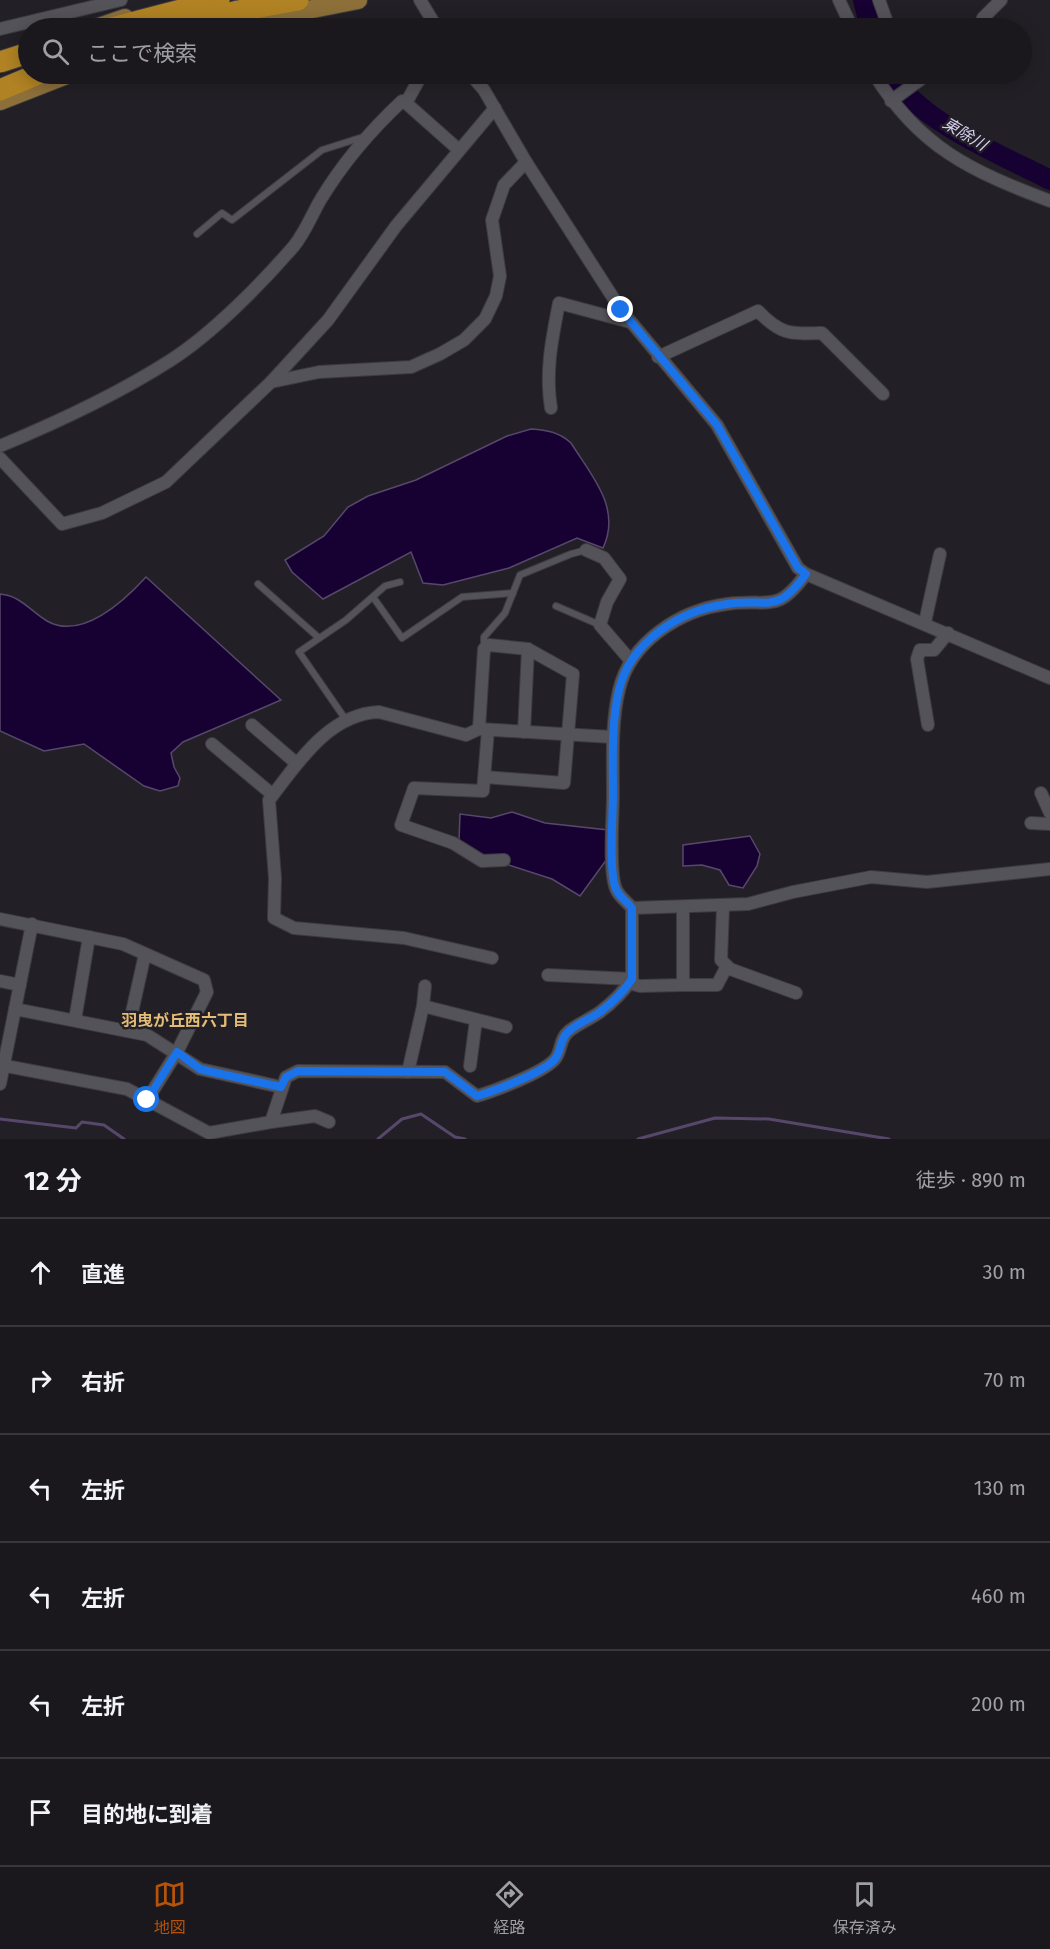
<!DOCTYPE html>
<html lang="ja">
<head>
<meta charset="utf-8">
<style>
  body { margin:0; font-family:"Fira Sans","Noto Sans JP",sans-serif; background:#232125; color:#f1f3f6 }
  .stop { position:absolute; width:18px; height:18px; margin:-14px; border:4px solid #1a73e8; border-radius:50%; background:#fff }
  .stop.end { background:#1a73e8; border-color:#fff; box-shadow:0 2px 6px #0008 }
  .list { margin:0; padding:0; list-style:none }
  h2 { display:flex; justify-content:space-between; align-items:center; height:78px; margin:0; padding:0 24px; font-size:26px }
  h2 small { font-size:20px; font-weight:400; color:#9fa0a3 }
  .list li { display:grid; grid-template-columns:39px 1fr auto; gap:18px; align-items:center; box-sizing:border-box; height:108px; padding:0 24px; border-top:2px solid #38373b }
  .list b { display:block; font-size:22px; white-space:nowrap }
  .list em { font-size:20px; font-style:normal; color:#9fa0a3 }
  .icon { flex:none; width:33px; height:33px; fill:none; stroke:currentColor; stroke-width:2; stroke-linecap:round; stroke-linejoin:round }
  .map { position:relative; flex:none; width:1050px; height:1139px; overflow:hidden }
  .search { position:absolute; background:#1a181c; box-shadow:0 3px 15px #0003; left:18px; right:18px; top:18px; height:66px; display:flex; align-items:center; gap:15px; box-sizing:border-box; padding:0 21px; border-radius:33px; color:#9fa0a3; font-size:22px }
  .sheet { height:726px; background:#1a181c }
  nav { display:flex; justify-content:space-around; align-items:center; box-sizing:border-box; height:84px; border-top:2px solid #38373b; background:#1a181c; font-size:16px; color:#9fa0a3 }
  nav a { display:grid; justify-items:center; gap:3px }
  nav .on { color:#b45309 }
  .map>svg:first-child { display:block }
</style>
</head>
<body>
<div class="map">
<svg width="1050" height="1139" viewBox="0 0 1050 1139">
  <rect width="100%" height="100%" fill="#222026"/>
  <g fill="#170132" stroke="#57486b" stroke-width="1.5">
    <path d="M531,429C547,430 559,432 571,443C591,475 622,508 603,548L577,538L509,568L443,585L423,583L411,552L323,599L292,572L285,560L324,536L348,507L368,496L416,480L507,436Z"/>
    <path d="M146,577L281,700L183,742L171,753L174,767L180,778L178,786L160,791L144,786L84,744L44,751L0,731V594C21,596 29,610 47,621C82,641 125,600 146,577Z"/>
    <path d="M512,812L545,823L608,830L607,859L580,896L552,879L484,857L459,841L460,814L491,818Z"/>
    <path d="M750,836L760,854L757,866L743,888L729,885L720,870L702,865L683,866V845Z"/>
  </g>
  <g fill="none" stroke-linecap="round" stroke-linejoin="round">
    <g stroke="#57486b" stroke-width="3">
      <path d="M0,1119L76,1128L82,1122L104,1125L124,1139"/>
      <path d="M378,1139L402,1119L421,1114L455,1137L465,1139"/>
      <path d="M638,1139L715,1118L769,1119L889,1139"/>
    </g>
    <g stroke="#170132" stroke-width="20">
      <path d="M863,0L870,28"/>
      <path d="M892,74C917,121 1004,156 1050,180"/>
    </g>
    <g stroke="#3d3c40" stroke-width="8">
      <g id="service">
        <path d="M197,234L222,213L232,220L322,150L363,137"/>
        <path d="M258,584L319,638"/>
        <path d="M373,597L402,638L462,597L513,593"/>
        <path d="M556,606L600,625"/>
        <path d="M484,648V637L505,613L520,575L571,554L586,550"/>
        <path d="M346,720L299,652L346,620L385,586L400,582"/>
      </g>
    </g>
    <g stroke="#3d3c40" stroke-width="14">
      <g id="minor">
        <path d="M420,0L437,28"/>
        <path d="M839,0L852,28"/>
        <path d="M879,0L889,28"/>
        <path d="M979,28L983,18L1001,0"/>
        <path d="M0,29L121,0"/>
        <path d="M422,74L406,103L459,150"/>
        <path d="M470,74L484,90L526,162L621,310L717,425L798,568L806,574L1050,678"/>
        <path d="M874,74C920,148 971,171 1050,201"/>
        <path d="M891,101L928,74"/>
        <path d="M658,357L758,311C781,335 790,334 822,333L883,394"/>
        <path d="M271,382L328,320L396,226L495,108"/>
        <path d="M551,408C545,372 552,339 559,303L630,322"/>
        <path d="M0,446C58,422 118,394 171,360C213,333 261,284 294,246C306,231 312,214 321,199C344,161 370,131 402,101L406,103"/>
        <path d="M0,458L62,524L102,513L166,482L271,382L319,372L411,367L440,354L464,340L485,319L496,296L500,276L492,220L504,185L526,162"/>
        <path d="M586,550L604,558L620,579L607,602L600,625L631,661"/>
        <path d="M925,622L940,554"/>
        <path d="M252,725L296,763"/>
        <path d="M928,725L917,659L920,650H934L948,633"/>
        <path d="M479,729L484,649L489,645L528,649L573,674L564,783L485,777"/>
        <path d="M488,730L483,791L414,788L401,825L453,843L482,861L504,860"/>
        <path d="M524,732L528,649"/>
        <path d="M212,744L273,795"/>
        <path d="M1041,793L1050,813"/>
        <path d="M1031,823L1050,824"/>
        <path d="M723,907L721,960L730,969L796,993"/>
        <path d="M632,908L748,904L793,892L871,877L927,882L1050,869"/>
        <path d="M0,919L123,944L204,980L207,992L177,1052L147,1100"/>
        <path d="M492,958L404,938L294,928L274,918L275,878L269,800C298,763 328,714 379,712L466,735L479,729L612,737"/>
        <path d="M548,975L632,979"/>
        <path d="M0,981L20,985"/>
        <path d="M629,983L640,986L683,985V908"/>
        <path d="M683,985H717L727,966"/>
        <path d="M423,1006L506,1027"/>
        <path d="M15,1009L147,1035L200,1069L281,1087"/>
        <path d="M75,1020L89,937"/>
        <path d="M128,1030L145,954"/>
        <path d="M0,1065L127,1089L209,1133L271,1122L286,1077L298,1071L445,1072L477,1096C494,1091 545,1072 555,1059C562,1051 559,1039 569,1031C578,1024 590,1019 600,1012C612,1003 624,991 632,979V908C628,903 620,897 617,891C608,876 613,815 613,795C613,760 611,724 619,690C630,642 680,610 727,604C770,598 776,615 806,574"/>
        <path d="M470,1066L476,1020"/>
        <path d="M408,1072L423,1006L425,986"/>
        <path d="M0,1084L32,924"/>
        <path d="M271,1122L315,1116L329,1122"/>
      </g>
    </g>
    <g stroke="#3d3c40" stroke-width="20">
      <g id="primary">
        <path d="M96,28L125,18"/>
        <path d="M217,28L358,0"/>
        <path d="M0,101L69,74"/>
      </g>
    </g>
    <g stroke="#3d3c40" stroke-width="23">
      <g id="motorway">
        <path d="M112,28L219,0"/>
        <path d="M173,28L238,11L298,0"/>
        <path d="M0,90L38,74"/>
      </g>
    </g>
    <use href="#service" stroke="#55535a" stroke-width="6"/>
    <use href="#minor" stroke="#55535a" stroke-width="12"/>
    <use href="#primary" stroke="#8c6f39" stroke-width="18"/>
    <use href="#motorway" stroke="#b08223" stroke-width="21"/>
    <g stroke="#3d3c40" stroke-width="23" stroke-linecap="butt">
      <path id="motorway-bridge" d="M0,62L28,53"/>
    </g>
    <use href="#motorway-bridge" stroke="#b08223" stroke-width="21"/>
  </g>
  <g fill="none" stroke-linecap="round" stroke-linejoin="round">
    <path stroke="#1a73e8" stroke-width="8" d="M147,1100L177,1052L200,1069L212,1072L281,1087L286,1077L298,1071L445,1072L477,1096C494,1091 545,1072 555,1059C562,1051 559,1039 569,1031C578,1023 590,1019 600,1012C612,1003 624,991 632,979V908C628,903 620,897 617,891C608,876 613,815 613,795C613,760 611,724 619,690C630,642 680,610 727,604C770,598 776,615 806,574L798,568L717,425L621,310"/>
  </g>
  <g text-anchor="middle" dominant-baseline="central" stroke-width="5" stroke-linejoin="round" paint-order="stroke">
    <g font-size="16" font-style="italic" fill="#d7cff1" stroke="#222026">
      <text transform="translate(965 134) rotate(31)">東除川</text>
    </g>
    <g font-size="16" font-weight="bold" fill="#e4bc75" stroke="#222026">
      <text x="185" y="1020">羽曳が丘西六丁目</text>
    </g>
  </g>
</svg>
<div class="stop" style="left:147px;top:1100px"></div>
<div class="stop end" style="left:621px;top:310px"></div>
<div class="search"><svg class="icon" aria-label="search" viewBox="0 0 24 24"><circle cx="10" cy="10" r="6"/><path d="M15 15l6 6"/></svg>ここで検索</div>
</div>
<section class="sheet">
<h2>12 分<small>徒歩 · 890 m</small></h2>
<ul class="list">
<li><svg class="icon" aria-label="ahead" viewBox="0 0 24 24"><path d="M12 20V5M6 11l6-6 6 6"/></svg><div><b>直進</b></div><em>30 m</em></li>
<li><svg class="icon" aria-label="right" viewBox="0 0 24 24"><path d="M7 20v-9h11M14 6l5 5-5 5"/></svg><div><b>右折</b></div><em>70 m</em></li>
<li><svg class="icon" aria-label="left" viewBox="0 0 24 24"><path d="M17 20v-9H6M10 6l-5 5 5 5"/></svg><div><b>左折</b></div><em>130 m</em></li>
<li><svg class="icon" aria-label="left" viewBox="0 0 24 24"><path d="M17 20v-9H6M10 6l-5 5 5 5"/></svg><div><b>左折</b></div><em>460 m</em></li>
<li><svg class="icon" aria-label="left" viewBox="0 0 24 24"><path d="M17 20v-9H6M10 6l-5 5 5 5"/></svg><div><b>左折</b></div><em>200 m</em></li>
<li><svg class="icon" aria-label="arrive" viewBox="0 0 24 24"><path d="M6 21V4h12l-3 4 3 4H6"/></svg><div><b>目的地に到着</b></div></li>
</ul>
</section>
<nav>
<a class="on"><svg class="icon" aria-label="map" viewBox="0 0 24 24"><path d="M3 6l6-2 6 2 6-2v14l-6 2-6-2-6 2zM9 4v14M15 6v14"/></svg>地図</a>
<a><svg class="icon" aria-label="directions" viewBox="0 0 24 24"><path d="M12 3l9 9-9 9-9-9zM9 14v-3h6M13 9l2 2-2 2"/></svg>経路</a>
<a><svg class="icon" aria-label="saved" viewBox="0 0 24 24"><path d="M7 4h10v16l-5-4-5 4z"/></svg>保存済み</a>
</nav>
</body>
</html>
